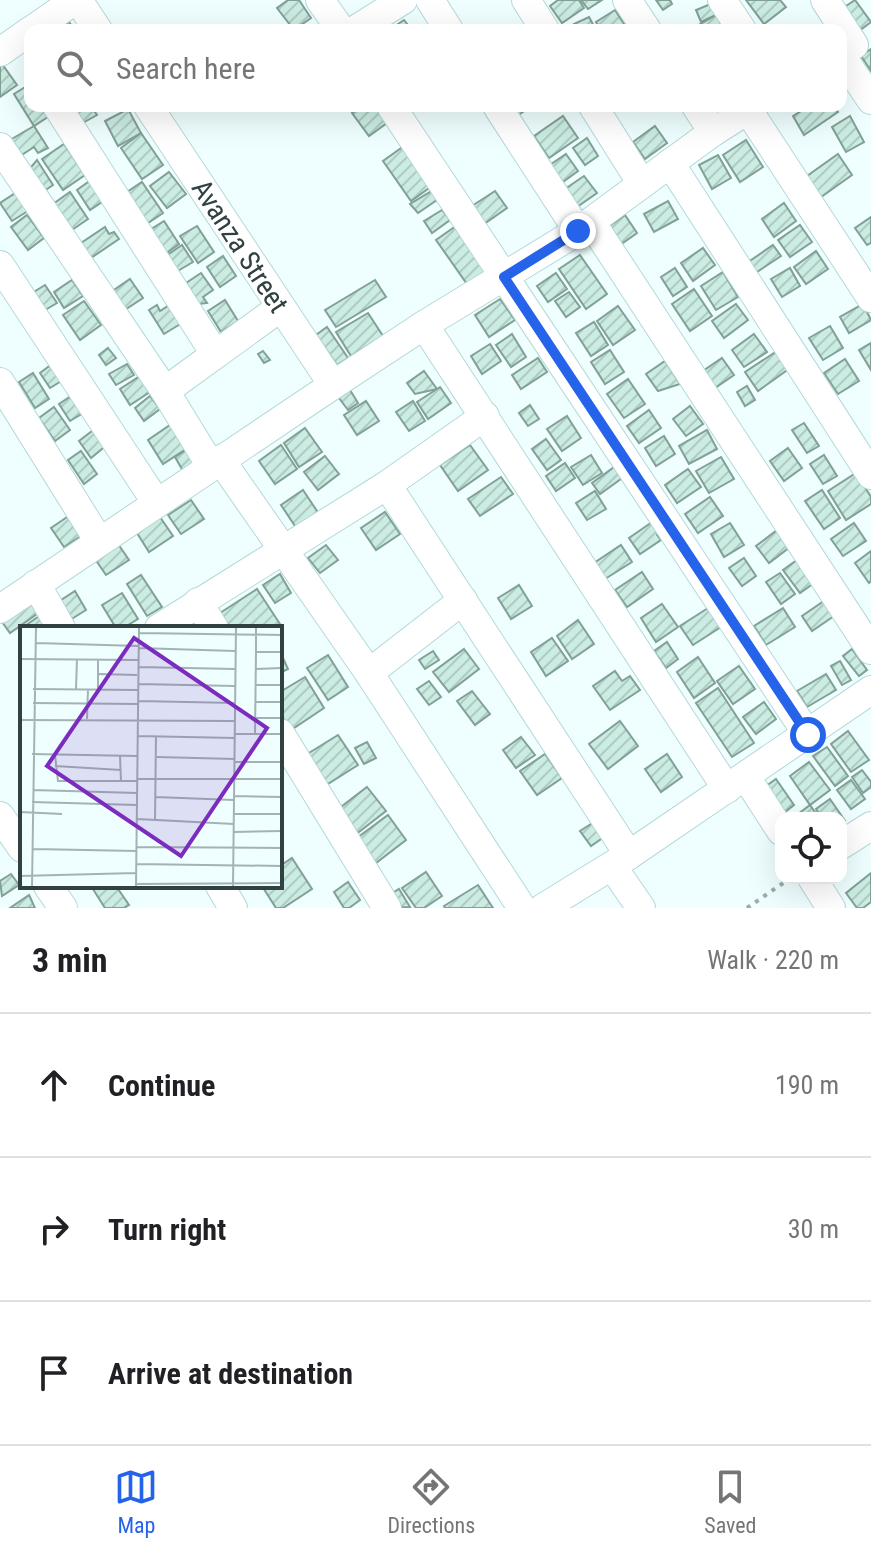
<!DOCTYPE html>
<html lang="en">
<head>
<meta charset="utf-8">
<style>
  body { margin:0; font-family:"Roboto Condensed",sans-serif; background:#f6f6f6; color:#202124 }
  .controls { position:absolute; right:24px; bottom:24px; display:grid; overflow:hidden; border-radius:16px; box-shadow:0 8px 32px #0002 }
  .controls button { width:72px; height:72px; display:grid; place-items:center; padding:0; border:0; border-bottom:2px solid #e0e0e0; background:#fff; color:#202124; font:40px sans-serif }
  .stop { position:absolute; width:24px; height:24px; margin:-18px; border:6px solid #2563eb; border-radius:50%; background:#fff }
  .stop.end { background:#2563eb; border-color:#fff; box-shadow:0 2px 8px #0008 }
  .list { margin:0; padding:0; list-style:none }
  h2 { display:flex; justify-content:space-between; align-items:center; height:104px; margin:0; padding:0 32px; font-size:34px }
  h2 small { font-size:26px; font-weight:400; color:#757577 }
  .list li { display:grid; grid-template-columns:52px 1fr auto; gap:24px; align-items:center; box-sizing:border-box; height:144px; padding:0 32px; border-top:2px solid #e0e0e0 }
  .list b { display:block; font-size:30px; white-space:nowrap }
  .list em { font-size:26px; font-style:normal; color:#757577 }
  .icon { flex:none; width:44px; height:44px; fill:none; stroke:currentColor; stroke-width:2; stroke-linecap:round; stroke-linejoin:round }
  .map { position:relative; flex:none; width:871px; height:908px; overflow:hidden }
  .search { position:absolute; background:#fff; box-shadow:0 8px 32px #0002; left:24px; right:24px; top:24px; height:88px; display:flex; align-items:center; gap:20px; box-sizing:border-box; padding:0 28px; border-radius:16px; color:#757577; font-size:30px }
  .sheet { height:536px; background:#fff }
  nav { display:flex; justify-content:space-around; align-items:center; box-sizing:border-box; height:112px; border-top:2px solid #e0e0e0; background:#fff; font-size:22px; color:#757577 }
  nav a { display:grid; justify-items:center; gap:4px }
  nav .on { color:#2563eb }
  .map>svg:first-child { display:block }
</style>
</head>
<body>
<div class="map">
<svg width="871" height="908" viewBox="0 0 871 908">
  <defs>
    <pattern id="building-hatch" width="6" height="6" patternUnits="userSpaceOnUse" patternTransform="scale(2)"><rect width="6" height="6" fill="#cbece2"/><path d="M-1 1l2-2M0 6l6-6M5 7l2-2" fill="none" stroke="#afcbc3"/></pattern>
  </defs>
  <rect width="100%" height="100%" fill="#effefe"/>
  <g fill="url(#building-hatch)" stroke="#81a096" stroke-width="2">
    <path d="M288,0H299L311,18L294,30L277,8Z"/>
    <path d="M558,0H579L584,8L562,23L550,6Z"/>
    <path d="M581,0H602L588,9Z"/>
    <path d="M656,0H670L672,4L663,10Z"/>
    <path d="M746,0H780L786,7L764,24Z"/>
    <path d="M855,0L871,22L859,31L843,8Z"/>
    <path d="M713,3L718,14L701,22L696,10Z"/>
    <path d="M615,10L626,27L622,30H601L596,22Z"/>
    <path d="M718,14L726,30H699L697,26Z"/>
    <path d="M589,17L596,30H577L574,24Z"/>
    <path d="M404,20L412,30H393L392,28Z"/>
    <path d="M69,22L75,30H57Z"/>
    <path d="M871,49V71L861,56Z"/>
    <path d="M0,61L17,85L0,97Z"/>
    <path d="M30,84V106H54L57,111L34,126L14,94Z"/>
    <path d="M67,106H91L97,115L79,125Z"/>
    <path d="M362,106H374L387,123L369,136L352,113Z"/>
    <path d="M505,106H531L513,119Z"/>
    <path d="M809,106H834L838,112L804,135L793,116Z"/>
    <path d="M128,109L141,133L118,146L105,121Z"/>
    <path d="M563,116L578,138L549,158L534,136Z"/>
    <path d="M850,116L864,142L846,152L832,127Z"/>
    <path d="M34,126L48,148L38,153L34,147L20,156L10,140Z"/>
    <path d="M655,126L667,143L645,159L633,142Z"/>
    <path d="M141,133L163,165L142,179L121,148Z"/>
    <path d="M587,138L598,156L585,165L573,148Z"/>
    <path d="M746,140L763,167L740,182L723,155Z"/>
    <path d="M64,144L85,175L63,190L42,159Z"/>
    <path d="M404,146L432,186L411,201L383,161Z"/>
    <path d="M566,154L578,171L556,187L544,169Z"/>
    <path d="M838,154L852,175L821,197L807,176Z"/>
    <path d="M718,155L731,178L712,189L699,165Z"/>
    <path d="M37,160L53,185L41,193L27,172Z"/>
    <path d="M169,172L186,194L167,208L150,186Z"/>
    <path d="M584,176L597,193L574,209L562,191Z"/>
    <path d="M91,180L105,200L90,210L77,190Z"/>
    <path d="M142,182L163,213L142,227L121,196Z"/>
    <path d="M435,189L440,198L418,213L410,204Z"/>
    <path d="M495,191L507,208L484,224L472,206Z"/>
    <path d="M17,192L28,211L12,221L0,203Z"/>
    <path d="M70,192L88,219L72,230L53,204Z"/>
    <path d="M668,201L678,219L654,232L644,214Z"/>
    <path d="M784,203L796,221L774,237L762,219Z"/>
    <path d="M442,210L450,220L432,233L424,221Z"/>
    <path d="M27,215L44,238L28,250L11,227Z"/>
    <path d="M625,215L637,233L620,245L608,227Z"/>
    <path d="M871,217V243L867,245L855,228Z"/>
    <path d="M164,221L179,244L164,255L148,231Z"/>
    <path d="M800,225L812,242L790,257L778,240Z"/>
    <path d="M197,226L214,252L198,263L180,236Z"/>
    <path d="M456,226L487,270L467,284L436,240Z"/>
    <path d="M105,227L109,234L114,232L119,239L88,260L78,245Z"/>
    <path d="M182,245L193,262L176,272L166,256Z"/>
    <path d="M773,245L781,256L751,276L744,265Z"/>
    <path d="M703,248L715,265L693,281L681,263Z"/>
    <path d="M816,251L828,269L806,284L794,267Z"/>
    <path d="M580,255L607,294L586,309L559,269Z"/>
    <path d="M223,256L236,276L220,287L207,267Z"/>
    <path d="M675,268L687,287L673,296L661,277Z"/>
    <path d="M790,268L800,286L782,297L771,279Z"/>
    <path d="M723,272L738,297L716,310L701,286Z"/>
    <path d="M201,273L213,290L203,297L207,303L199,304L186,283Z"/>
    <path d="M556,273L567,289L548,302L537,286Z"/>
    <path d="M130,279L143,298L123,311L111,292Z"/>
    <path d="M72,280L83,296L64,308L54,292Z"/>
    <path d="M375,280L386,297L336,327L325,310Z"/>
    <path d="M45,285L57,303L40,313L29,295Z"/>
    <path d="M694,289L712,316L690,331L672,304Z"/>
    <path d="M569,292L580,307L566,317L555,301Z"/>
    <path d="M500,299L515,320L489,337L475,315Z"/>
    <path d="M225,300L238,321L221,332L208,311Z"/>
    <path d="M84,301L101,325L80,340L63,315Z"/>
    <path d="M171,304L182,323L164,334L149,310L157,305L160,311Z"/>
    <path d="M736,304L748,320L724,338L712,321Z"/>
    <path d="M863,304L871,320L849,333L840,317Z"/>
    <path d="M618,306L635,330L613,345L597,321Z"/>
    <path d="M368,313L383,336L351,356L336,332Z"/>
    <path d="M594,322L608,345L591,356L576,333Z"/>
    <path d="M830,326L843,348L823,360L809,338Z"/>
    <path d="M327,327L348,358L337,365L316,335Z"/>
    <path d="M512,334L526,357L511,367L496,345Z"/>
    <path d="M754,334L767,352L744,367L732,350Z"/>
    <path d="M871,343V370L859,350Z"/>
    <path d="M490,344L501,361L482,374L471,356Z"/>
    <path d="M108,348L116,358L106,365L99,355Z"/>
    <path d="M780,349L793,366L758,391L745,372Z"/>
    <path d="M610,350L624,372L605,384L591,362Z"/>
    <path d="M263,351L270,360L264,363L258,354Z"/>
    <path d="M538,358L547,372L521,389L512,375Z"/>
    <path d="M722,358L734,375L712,390L700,373Z"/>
    <path d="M845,359L859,381L838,394L824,373Z"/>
    <path d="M665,361L680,384L658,391L646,374Z"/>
    <path d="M52,364L63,380L50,388L40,373Z"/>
    <path d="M127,364L134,375L116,385L109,374Z"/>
    <path d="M424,371L437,389L415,394L407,383Z"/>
    <path d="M33,373L49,399L35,408L19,382Z"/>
    <path d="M140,376L150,392L130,405L120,389Z"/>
    <path d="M628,379L645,404L624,418L607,394Z"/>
    <path d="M747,386L755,400L745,406L737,392Z"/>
    <path d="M440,387L451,403L428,419L417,402Z"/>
    <path d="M350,390L358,403L348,410L339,398Z"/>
    <path d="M74,394L85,412L70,421L59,404Z"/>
    <path d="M150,396L160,409L144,421L135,408Z"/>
    <path d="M366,401L379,421L357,435L344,415Z"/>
    <path d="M413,401L425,421L409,431L396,412Z"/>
    <path d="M530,405L539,419L528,426L519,413Z"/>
    <path d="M690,406L703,424L686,436L673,419Z"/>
    <path d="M54,407L70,430L55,441L39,418Z"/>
    <path d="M649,410L661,428L639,443L627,426Z"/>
    <path d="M567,416L581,438L562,451L547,429Z"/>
    <path d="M804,423L819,446L807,453L792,430Z"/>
    <path d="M170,425L186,449L163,464L148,440Z"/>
    <path d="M96,428L108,444L91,458L79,441Z"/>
    <path d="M305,428L322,452L299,467L284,443Z"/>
    <path d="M707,430L717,449L689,464L679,446Z"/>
    <path d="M664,436L675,454L656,466L645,448Z"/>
    <path d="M546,439L561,460L547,470L532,449Z"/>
    <path d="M281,445L297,469L275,484L259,461Z"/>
    <path d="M470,445L488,470L458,491L440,465Z"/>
    <path d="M191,447L203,465L186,476L175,457Z"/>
    <path d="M788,448L802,468L784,481L770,461Z"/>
    <path d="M81,451L97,474L84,484L68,460Z"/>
    <path d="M591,455L602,473L583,485L571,467Z"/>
    <path d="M824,455L837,476L823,484L810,464Z"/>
    <path d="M325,456L339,474L318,490L304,472Z"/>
    <path d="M721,457L734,479L709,493L696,471Z"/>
    <path d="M565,463L575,478L556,491L546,476Z"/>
    <path d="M617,465L625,476L600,494L592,483Z"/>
    <path d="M688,469L701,487L677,503L665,485Z"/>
    <path d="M856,473L871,497V504L846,520L828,491Z"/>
    <path d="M501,477L513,494L480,516L468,499Z"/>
    <path d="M303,490L319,514L297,529L281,505Z"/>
    <path d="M822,490L840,518L824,529L805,501Z"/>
    <path d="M595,491L606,509L587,520L576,503Z"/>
    <path d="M710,497L723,516L698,533L685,514Z"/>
    <path d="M191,500L204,519L181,534L168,515Z"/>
    <path d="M385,512L400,534L376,550L361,528Z"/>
    <path d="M70,515L84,534L64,547L51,528Z"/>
    <path d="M160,517L173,536L149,552L137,533Z"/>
    <path d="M655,520L663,530L657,535L661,540L640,554L629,538Z"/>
    <path d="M730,523L744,545L724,557L711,534Z"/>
    <path d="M854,523L866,541L843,556L831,539Z"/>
    <path d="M781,527L794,544L769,563L756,546Z"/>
    <path d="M116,541L129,560L106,575L93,556Z"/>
    <path d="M326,545L338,560L320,573L308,558Z"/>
    <path d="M621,545L632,562L605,579L594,563Z"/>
    <path d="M871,551V581L869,583L855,563Z"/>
    <path d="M744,558L756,576L742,586L729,568Z"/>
    <path d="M797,560L814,583L800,593L783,570Z"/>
    <path d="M642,572L653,589L627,607L615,590Z"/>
    <path d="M780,573L795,594L781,604L766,582Z"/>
    <path d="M280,574L291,593L275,603L263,585Z"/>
    <path d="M141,575L162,607L147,616L127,584Z"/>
    <path d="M519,585L532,606L511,619L498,598Z"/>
    <path d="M257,589L282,627L262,628L260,625L255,628H226L217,615Z"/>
    <path d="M75,591L86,610L70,620L58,602Z"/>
    <path d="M122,593L138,619L123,628H116L102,605Z"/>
    <path d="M34,595L44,609L10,633L0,619Z"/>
    <path d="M824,601L834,616L812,631L802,616Z"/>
    <path d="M662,604L678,627L656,642L641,618Z"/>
    <path d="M708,608L721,627L693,645L680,626Z"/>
    <path d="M783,608L795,627L766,645L754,626Z"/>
    <path d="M48,610L58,628H22V635L19,630Z"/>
    <path d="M578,620L594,644L572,659L557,636Z"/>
    <path d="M552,638L568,661L546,676L531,652Z"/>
    <path d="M667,642L678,659L666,668L654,651Z"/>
    <path d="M464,649L479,669L449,692L433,672Z"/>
    <path d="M852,649L867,670L859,676L843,656Z"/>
    <path d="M433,651L439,660L425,669L419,660Z"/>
    <path d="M328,655L348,687L328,700L307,668Z"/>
    <path d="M698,657L715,683L694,698L677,672Z"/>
    <path d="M283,658L288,669L280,673V659Z"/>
    <path d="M840,661L851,680L842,685L831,666Z"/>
    <path d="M739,666L755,689L733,704L717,681Z"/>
    <path d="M615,671L622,681L630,676L640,690L610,710L593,686Z"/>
    <path d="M826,674L836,690L807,707L797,691Z"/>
    <path d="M305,677L324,708L291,730L280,713V692Z"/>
    <path d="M429,681L441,697L429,705L417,689Z"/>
    <path d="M718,688L754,743L732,757L696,703Z"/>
    <path d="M472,691L490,714L475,725L457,701Z"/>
    <path d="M764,702L776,719L756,734L743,717Z"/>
    <path d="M620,721L638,746L608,769L589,744Z"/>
    <path d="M848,731L869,760L851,772L831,744Z"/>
    <path d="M338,735L358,765L323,787L304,756Z"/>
    <path d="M521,737L535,755L516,768L503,750Z"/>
    <path d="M367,742L376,758L364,764L355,748Z"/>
    <path d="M827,747L848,776L835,786L813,756Z"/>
    <path d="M545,754L562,778L537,795L520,771Z"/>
    <path d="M667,754L682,777L661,792L645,769Z"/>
    <path d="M809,762L830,790L810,805L790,776Z"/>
    <path d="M862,770L871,782V787L863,793L852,777Z"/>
    <path d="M776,779L794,805L780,816L762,789Z"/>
    <path d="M851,780L865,799L851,809L837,790Z"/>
    <path d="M367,787L386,811L355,835L337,810Z"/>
    <path d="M830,799L845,821L841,825V818H822L816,809Z"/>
    <path d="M810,805L819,818H800L798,814Z"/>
    <path d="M388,815L406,840L376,863L357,838Z"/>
    <path d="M594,822L604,837L591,846L580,831Z"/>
    <path d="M292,858L312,889L283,908H276L262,886H280V866Z"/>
    <path d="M426,872L442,896L424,908H416L402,888Z"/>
    <path d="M871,873V902L863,908H857L846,893Z"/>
    <path d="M11,874L19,885L2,896L0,881Z"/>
    <path d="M348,882L360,900L349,908H344L334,892Z"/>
    <path d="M478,885L493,908H445L444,906Z"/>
    <path d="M91,886H116L129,905L124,908H105Z"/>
    <path d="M399,889L410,907L388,908L383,899Z"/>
    <path d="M29,895L35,908H10Z"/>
  </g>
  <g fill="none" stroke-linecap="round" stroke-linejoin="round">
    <g stroke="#b5d8d9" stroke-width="30">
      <g id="minor">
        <path d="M78,0L98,30"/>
        <path d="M320,0L341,30"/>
        <path d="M430,0L449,30"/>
        <path d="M526,0L545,30"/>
        <path d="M627,0L647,30"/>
        <path d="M722,0L742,30"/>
        <path d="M825,0L854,45"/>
        <path d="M32,30L75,0"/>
        <path d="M355,30L403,0"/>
        <path d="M0,52L30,31"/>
        <path d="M841,55L871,100"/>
        <path d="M57,106L215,354"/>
        <path d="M148,106L333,385"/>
        <path d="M391,106L808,735"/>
        <path d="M497,106L578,231"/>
        <path d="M593,106L642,184"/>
        <path d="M696,106L713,132"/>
        <path d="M748,110L871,298"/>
        <path d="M0,147L165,391L211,466"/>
        <path d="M670,163L871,475"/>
        <path d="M591,222L871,650"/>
        <path d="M0,265L156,502"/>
        <path d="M424,325L727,789"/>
        <path d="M0,382L99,541"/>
        <path d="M165,391L281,307"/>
        <path d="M220,459L369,673L522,908"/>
        <path d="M387,485L629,855"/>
        <path d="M36,584L61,628"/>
        <path d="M198,602L214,628"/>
        <path d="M0,609L333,385L424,325L578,231L713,132L754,106"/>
        <path d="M159,628L387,485L485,416"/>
        <path d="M369,673L463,600"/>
        <path d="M280,733L387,908"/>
        <path d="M746,777L781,831"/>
        <path d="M0,816L22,848"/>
        <path d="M841,845L871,826"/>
        <path d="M612,866L641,908"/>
        <path d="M812,878L831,908"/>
        <path d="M48,886L63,908"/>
        <path d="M220,886L233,908"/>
        <path d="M543,908L629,855L871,690"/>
      </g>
    </g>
    <path stroke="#9baaaa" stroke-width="4" stroke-dasharray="4 6" stroke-linecap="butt" d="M747,908L789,879"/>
    <use href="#minor" stroke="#fff" stroke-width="28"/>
  </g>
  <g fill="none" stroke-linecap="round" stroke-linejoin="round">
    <path stroke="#2563eb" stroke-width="10" d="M578,231L504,277L808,735"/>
  </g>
  <g text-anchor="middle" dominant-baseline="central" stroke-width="6" stroke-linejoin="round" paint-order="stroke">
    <g font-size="28" fill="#314040" stroke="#fff">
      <text transform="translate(240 246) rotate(57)">Avanza Street</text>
    </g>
  </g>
  <g transform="translate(20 626)">
    <rect width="262" height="262" fill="#effefe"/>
    <path fill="none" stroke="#a3b2b2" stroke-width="2" d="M236,1V26H262M119,7L262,9M16,17L119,20M118,22L215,25M0,33L118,34M118,41L215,43M236,43L262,42M79,48L117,49M118,58L215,60M236,59H262M13,63L118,64M56,63L57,33M78,63V34M118,75L215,77M235,76H262M13,77L119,78M235,92H262M67,93L68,63M0,94L215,95M215,108H262M235,108L236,26M117,110L215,112M12,128L117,130M35,129L38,155H117M100,130L101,155M137,131L215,133M215,136H262M35,140L101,144M117,153H262M13,164L117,167M214,170L262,171M135,171L214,174M12,176L117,179M0,186L42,188M214,188H262M117,193L214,198M135,194L136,110M214,206L262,205M117,221L262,222M13,223L117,225M116,238L262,240M0,250L116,247M116,258L262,257M12,261L16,1M116,261L119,1M213,261L216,1"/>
    <path fill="#7b2cbf" fill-opacity="0.15" stroke="#7b2cbf" stroke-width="4" d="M114,12L247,102L161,230L27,140Z"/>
    <rect width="262" height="262" fill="none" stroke="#314040" stroke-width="4"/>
  </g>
</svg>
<div class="controls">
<button><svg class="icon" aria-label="locate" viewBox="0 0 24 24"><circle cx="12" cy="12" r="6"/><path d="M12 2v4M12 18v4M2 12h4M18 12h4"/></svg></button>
</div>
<div class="stop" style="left:808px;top:735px"></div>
<div class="stop end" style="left:578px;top:231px"></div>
<div class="search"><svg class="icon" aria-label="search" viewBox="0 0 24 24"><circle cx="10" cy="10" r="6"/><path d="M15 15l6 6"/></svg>Search here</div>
</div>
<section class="sheet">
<h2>3 min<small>Walk · 220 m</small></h2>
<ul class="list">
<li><svg class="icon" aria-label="ahead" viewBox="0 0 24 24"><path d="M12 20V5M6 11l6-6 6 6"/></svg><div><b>Continue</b></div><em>190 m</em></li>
<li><svg class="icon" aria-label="right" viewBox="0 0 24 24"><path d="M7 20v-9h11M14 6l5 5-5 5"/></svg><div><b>Turn right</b></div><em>30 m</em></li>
<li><svg class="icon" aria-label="arrive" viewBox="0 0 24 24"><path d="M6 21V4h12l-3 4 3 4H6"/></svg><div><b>Arrive at destination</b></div></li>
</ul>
</section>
<nav>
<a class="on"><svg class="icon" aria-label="map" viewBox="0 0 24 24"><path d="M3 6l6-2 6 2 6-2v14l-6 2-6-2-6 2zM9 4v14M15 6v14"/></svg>Map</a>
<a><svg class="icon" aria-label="directions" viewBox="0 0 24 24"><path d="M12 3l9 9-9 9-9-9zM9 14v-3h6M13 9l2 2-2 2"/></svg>Directions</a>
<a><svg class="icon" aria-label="saved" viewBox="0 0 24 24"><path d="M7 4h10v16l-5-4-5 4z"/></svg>Saved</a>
</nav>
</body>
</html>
